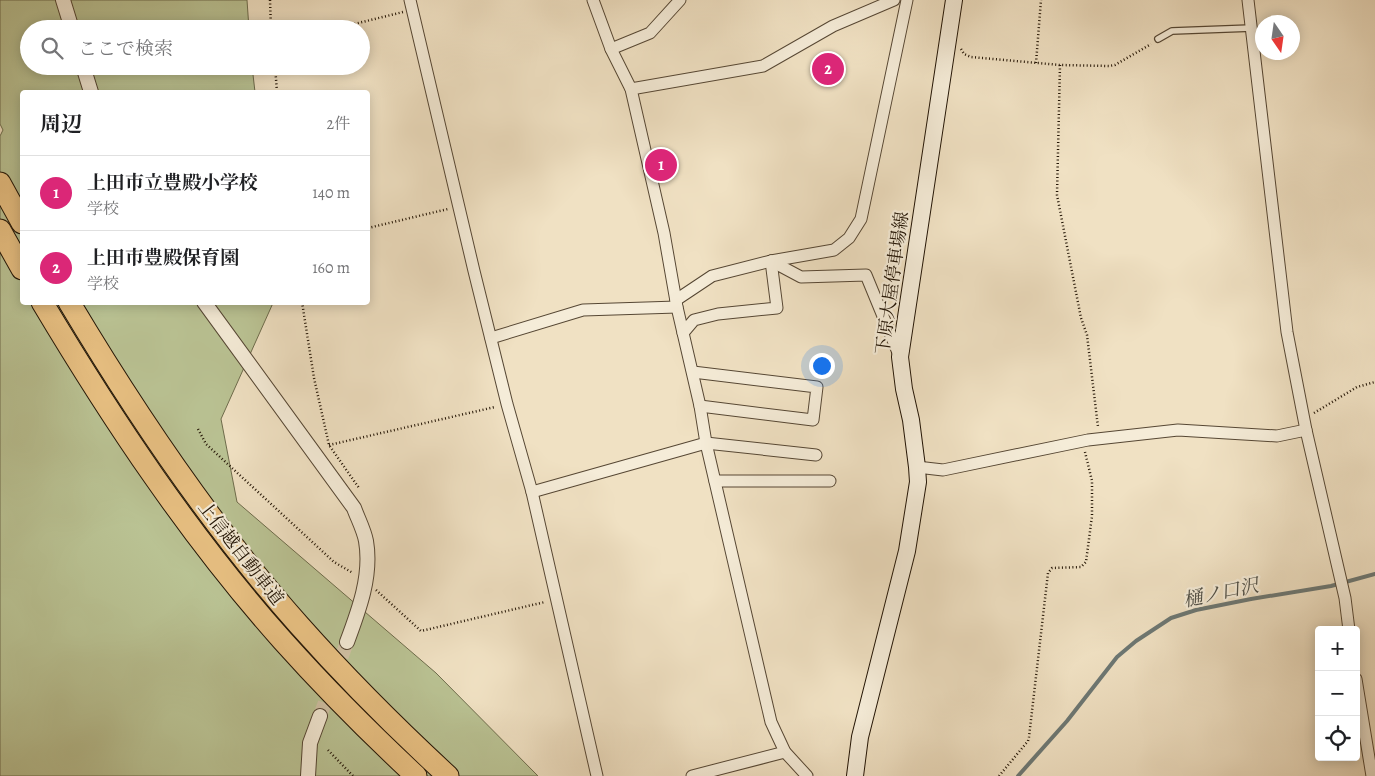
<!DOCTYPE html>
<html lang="ja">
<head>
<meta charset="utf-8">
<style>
  body { margin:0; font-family:Alegreya,"Noto Serif JP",serif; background:#f6f6f6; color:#202124 }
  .controls { position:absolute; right:15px; bottom:15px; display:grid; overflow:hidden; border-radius:5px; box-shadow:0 2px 12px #0003 }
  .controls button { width:45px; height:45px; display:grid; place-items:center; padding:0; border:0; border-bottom:1px solid #e0e0e0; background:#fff; color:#202124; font:25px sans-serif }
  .compass { position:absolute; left:1255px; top:15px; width:45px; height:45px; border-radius:50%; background:#fff; box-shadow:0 2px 12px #0003; rotate:167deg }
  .you { position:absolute; left:821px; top:365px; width:18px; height:18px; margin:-12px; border:4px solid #fff; border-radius:50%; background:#1a73e8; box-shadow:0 0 0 8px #1a73e833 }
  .badge { display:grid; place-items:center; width:32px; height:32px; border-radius:50%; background:#db2777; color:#fff; font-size:16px; font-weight:700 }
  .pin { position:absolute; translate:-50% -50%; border:2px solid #fff; box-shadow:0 1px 5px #0006 }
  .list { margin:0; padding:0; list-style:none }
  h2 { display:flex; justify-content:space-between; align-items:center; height:65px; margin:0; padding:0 20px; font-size:21px }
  h2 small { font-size:16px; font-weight:400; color:#757577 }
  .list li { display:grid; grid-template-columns:32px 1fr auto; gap:15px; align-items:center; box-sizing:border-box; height:75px; padding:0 20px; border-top:1px solid #e0e0e0 }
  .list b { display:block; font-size:19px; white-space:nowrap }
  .list p { margin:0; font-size:16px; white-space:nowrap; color:#757577 }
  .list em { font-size:16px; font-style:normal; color:#757577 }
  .icon { flex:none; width:28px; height:28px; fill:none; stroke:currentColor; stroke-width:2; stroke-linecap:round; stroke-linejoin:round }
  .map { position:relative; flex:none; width:1375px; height:776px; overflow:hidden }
  .search { position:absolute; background:#fff; box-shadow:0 2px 12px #0003; left:20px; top:20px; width:350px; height:55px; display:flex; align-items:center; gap:12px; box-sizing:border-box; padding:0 18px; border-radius:28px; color:#757577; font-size:19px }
  .panel { position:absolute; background:#fff; box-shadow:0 2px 12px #0003; left:20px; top:90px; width:350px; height:215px; border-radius:5px }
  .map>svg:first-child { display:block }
</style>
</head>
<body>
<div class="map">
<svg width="1375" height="776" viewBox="0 0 1375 776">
  <rect width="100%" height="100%" fill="#f0e1c3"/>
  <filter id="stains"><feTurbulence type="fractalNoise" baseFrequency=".004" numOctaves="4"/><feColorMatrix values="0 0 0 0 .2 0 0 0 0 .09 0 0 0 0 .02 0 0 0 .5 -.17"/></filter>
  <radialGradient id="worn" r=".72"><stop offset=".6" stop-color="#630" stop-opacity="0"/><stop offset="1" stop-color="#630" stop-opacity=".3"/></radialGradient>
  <path fill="#bac394" stroke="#6e6c4c" d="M0,0H247L249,29H29V66H252L255,92H22V302L273,303L221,419L237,502L436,673L538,776H0V136L3,130L0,124Z"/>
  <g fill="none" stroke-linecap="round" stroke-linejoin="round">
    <path stroke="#6d7874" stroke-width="4" d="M1018,776L1067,721L1117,657L1136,641L1171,618L1196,610L1251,599L1331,586L1375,574"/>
    <path stroke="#d1c2a6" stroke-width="14" stroke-dasharray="14 7" stroke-linecap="butt" d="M320,716L347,642"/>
    <g stroke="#564734" stroke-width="8">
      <path id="service" d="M1158,39L1172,31L1252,28"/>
    </g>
    <g stroke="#564734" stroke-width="13">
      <g id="minor">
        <path d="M410,0L474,271L507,404L532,492L597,776"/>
        <path d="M593,0L611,49L631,89L664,233L677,307L700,406L706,443L771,722L785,752L807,776"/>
        <path d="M1248,0L1287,332L1306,430L1345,598L1349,630"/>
        <path d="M611,49L650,33L680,0"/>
        <path d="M631,89L763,66L833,26L894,0"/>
        <path d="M771,261L801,277L866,275L899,355"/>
        <path d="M676,300L712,276L771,261L834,250L849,238L861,219L907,0"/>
        <path d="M683,333L694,320L718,314L777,308L771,261"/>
        <path d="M491,338L583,310L677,307"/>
        <path d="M693,372L817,387L813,420L700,406"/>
        <path d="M917,467L943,470L1088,440L1178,430L1277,436L1306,430"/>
        <path d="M715,481H830"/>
        <path d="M532,492L706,443L816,455"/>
        <path d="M1356,679L1372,776"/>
        <path d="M692,776L785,752"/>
      </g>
    </g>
    <g stroke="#564734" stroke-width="16">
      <g id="tertiary">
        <path d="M63,0L72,29"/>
        <path d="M83,66L91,92"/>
        <path d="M204,302L354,508C358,519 364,530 366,541C372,575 359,610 347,642"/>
        <path d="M308,776L310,743L320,716"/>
      </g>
    </g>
    <g stroke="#221405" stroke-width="18">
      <path id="secondary" d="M855,776L860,737L907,551L918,482L917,467L911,420L904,389L900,357L954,0"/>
    </g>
    <g stroke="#221405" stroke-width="23">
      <g id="motorway">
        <path d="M0,183L22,223"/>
        <path d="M0,230L22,269"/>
        <path d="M42,302C113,421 191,538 283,641C325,688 370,733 416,776"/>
        <path d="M69,302C137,416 211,526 299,625C346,678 396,728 448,776"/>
      </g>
    </g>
    <g stroke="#221405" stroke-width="2.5" stroke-dasharray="1 2.5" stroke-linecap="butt">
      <path d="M270,0L271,29"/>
      <path d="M334,29L403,12"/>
      <path d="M961,49L964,54L971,57L1060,65L1109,66L1115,65L1151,44"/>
      <path d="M1036,63L1041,0"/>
      <path d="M1060,65L1057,195L1081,318L1087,335L1098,427"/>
      <path d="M275,66L277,92"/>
      <path d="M368,228L448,209"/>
      <path d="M302,302L314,378L329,445L359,488"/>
      <path d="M1314,413L1357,387L1375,382"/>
      <path d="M198,429L206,444L334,562L353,573"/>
      <path d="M329,445L495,407"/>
      <path d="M376,590L421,631L545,602"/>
      <path d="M328,750L353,776"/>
      <path d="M999,776L1028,741L1029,737L1048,573L1052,568L1081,567L1086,562L1092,516V481L1085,452"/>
    </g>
    <use href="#service" stroke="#f5ecd8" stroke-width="5.5"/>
    <use href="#minor" stroke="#f5ecd8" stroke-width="11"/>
    <use href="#tertiary" stroke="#f5ecd8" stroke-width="14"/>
    <use href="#secondary" stroke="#f5ecd8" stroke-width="16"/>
    <use href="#motorway" stroke="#e8c082" stroke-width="21"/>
  </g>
  <g text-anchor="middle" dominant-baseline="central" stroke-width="4.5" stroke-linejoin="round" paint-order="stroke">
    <g font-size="18" fill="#221405" stroke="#f5ecd8">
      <text transform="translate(892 283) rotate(-82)">下原大屋停車場線</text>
      <text transform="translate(241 553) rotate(52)">上信越自動車道</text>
    </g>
    <g font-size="19" font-style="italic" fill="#4e4e46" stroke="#f5ecd8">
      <text transform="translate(1221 593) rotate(-12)">樋ノ口沢</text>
    </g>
  </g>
  <rect width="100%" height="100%" filter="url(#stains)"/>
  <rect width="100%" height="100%" fill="url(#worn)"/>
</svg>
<div class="controls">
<button>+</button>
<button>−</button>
<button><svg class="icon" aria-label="locate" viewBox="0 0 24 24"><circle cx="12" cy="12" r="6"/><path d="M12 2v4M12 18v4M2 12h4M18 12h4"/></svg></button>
</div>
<svg class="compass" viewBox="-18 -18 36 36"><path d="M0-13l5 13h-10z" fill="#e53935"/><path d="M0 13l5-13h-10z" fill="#757577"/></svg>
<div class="you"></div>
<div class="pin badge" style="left:661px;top:165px">1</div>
<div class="pin badge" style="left:828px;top:69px">2</div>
<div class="search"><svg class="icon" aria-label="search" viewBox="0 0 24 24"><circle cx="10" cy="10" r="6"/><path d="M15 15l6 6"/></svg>ここで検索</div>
<section class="panel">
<h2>周辺<small>2件</small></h2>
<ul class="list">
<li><span class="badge">1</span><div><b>上田市立豊殿小学校</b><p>学校</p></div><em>140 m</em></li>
<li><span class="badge">2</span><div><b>上田市豊殿保育園</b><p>学校</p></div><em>160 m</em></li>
</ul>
</section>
</div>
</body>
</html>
